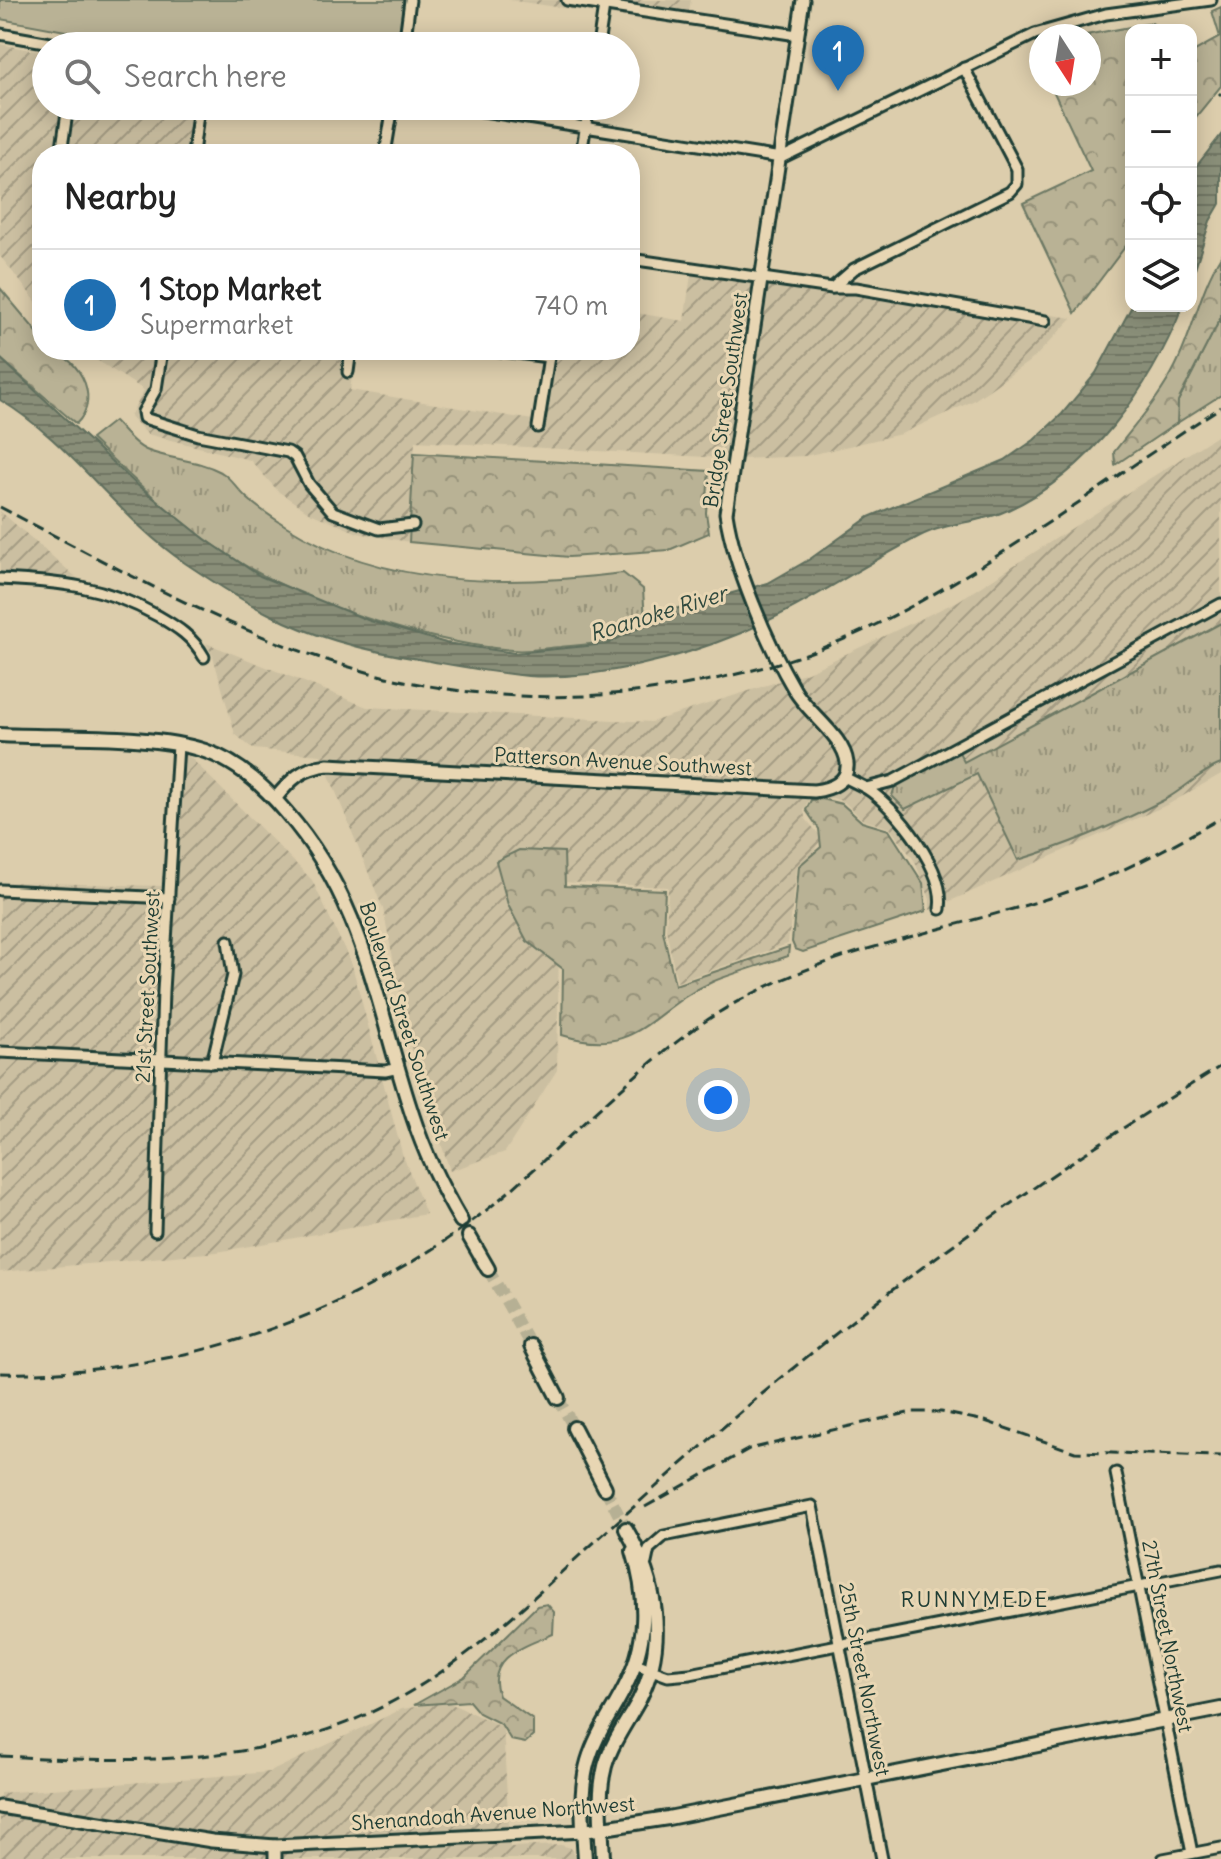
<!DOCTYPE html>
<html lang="en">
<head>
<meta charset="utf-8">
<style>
  body { margin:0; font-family:Delius,sans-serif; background:#f2f2f2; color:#222 }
  .controls { position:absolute; right:24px; top:24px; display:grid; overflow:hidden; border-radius:16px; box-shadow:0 4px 20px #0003 }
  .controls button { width:72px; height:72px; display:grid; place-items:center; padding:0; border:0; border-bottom:2px solid #e0e0e0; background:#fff; color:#222; font:40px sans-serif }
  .compass { position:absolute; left:1029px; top:24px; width:72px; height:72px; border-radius:50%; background:#fff; box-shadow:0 4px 20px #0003; rotate:168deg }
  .you { position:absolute; left:718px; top:1100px; width:28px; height:28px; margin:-20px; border:6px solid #fff; border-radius:50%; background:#1a73e8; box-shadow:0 0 0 12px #1a73e833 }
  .badge { display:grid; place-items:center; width:52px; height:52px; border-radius:50%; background:#1f6fb2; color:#fff; font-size:26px; font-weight:700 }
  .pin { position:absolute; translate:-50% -66px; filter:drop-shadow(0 2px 4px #0008) }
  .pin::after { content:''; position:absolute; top:42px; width:28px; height:24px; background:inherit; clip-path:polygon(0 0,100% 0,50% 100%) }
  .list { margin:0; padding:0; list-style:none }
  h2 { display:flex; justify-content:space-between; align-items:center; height:104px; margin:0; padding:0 32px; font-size:34px }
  h2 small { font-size:26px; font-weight:400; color:#767676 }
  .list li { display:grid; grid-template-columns:52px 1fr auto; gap:24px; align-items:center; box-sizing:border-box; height:112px; padding:0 32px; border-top:2px solid #e0e0e0 }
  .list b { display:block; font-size:30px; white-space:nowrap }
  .list p { margin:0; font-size:26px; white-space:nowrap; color:#767676 }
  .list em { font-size:26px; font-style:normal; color:#767676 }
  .icon { flex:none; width:44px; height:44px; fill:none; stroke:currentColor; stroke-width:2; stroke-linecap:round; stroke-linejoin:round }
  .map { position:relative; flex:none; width:1221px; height:1859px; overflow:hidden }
  .search { position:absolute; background:#fff; box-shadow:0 4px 20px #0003; left:32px; top:32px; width:608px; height:88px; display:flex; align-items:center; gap:20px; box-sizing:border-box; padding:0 28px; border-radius:44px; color:#767676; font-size:30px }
  .panel { position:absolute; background:#fff; box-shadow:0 4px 20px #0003; left:32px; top:144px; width:608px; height:216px; border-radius:32px }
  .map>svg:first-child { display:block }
</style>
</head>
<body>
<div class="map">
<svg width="1221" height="1859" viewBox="0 0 1221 1859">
  <defs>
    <pattern id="industrial-furrows" width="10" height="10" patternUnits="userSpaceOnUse" patternTransform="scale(2)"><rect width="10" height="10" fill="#cbbfa1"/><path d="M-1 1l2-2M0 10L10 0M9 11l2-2" fill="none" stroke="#a49c84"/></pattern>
    <pattern id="grass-tufts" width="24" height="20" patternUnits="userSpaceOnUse" patternTransform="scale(2)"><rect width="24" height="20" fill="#b9b295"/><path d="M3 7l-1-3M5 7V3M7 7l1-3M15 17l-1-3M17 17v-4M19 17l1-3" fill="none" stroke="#96927a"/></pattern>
    <pattern id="forest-crowns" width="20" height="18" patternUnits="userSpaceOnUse" patternTransform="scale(2)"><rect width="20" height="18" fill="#b9b295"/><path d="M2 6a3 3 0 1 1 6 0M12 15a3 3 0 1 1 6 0" fill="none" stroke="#96927a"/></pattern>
    <pattern id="water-rules" width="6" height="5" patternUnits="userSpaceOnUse" patternTransform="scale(2)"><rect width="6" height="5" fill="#898e78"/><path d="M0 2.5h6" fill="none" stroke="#6f7563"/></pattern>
  </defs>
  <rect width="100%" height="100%" fill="#dccdac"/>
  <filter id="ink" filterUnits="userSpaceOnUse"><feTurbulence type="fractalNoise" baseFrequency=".0125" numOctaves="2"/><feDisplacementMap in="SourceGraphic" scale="16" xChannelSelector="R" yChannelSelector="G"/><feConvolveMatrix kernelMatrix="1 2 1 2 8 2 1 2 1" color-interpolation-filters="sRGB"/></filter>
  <g filter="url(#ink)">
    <g fill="url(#industrial-furrows)">
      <path d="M509,0H691L686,26Z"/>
      <path d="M0,44L46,53V106H206L199,154H42V309L0,256Z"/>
      <path d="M693,262L1072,318L1034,358L973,401L901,434L805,456L742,459L415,441L409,542L358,533L310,513L279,492L250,460L147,434L130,416L144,390L81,350H356L350,390L533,420L545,350H630V312L684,321Z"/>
      <path d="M1221,433V774L1169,804L930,910V899L914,860L890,828L863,820L844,802L833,798L809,799L804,809L805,818L822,838L811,856L797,866L788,944L677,982L666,930L668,887L560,882L557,1070L505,1152L450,1171L413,1056L383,909L321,755L253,749L235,734L213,656L206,643L367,707L651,722L808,672L958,601Z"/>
      <path d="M0,511L76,577L0,573Z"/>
      <path d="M178,745L312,880L352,965L402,1153L426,1214L217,1252L0,1272V882L161,886Z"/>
      <path d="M447,1702L503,1727L510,1847L561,1845L571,1848L576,1859H0V1793L270,1772L402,1709Z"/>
    </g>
    <g fill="url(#grass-tufts)" stroke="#6c7864" stroke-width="2">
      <path d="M1221,317V395L1177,423L1178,401Z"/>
      <path d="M114,421C123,430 134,445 146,450C170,460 197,459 221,472C231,478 238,490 247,498C258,508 273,518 286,526C386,589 511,587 623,573L643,589L645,621C623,644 590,644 560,647C545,648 527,652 512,650C433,643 333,612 262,575C199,542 142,488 91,439Z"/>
      <path d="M1221,623V764C1199,772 1185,789 1164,800C1117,824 1068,845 1018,860L977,774L905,809L892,796L895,786L959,752L964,762Z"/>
    </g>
    <g fill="url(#forest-crowns)" stroke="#6c7864" stroke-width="2">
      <path d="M1221,7V86L1191,123V53L1220,37L1212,11Z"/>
      <path d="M1152,23L1161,30H1131V239L1075,313L1023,203L1091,171L1050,84H1089V36H1080Z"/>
      <path d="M1221,256V317L1178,401L1177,423L1115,465L1114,452C1136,423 1160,398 1176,365C1194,329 1200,289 1221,256Z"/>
      <path d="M0,288L42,338V350C76,350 104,398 76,424L0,358Z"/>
      <path d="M414,453L709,471L706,513L709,533L669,550L569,557L409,542Z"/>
      <path d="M821,799L842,804L862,822L889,830L923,883L926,911L803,952L795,949L792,942L799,866L821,847L819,829L806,810L811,800Z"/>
      <path d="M519,850L564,852L565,886L665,890L663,931L675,985L789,947L788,956C763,965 736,972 712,982C649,1010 639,1059 562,1035L563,969L527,941L508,905L496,861Z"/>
      <path d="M547,1604L554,1612L553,1634C525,1646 484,1658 499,1696L533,1720V1736L525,1743L511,1740L501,1724L479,1713L469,1701L414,1705L464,1677L537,1606Z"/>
    </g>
    <path fill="#b9b295" stroke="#6c7864" stroke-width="2" d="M0,0H405L398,46H147L0,19Z"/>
    <g fill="url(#water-rules)" stroke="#5f6e5d" stroke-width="2">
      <path d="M1221,135V202L1210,221L1191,281V173Z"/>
      <path d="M1132,306H1183C1150,388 1091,472 1008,510C981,523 947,522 920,536C860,567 805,606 741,633C678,659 597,680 528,676C493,673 458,666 424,660C372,652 316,639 269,614C240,600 212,581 185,563C117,517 71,442 0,400V358L136,484L205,539L260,576L370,621L446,643L515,653L607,644L675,609L768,583L810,559L869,517L1005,460L1034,440L1062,414L1096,373Z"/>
    </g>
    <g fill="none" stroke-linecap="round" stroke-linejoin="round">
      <g stroke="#b6b094" stroke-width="12" stroke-dasharray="12 6" stroke-linecap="butt">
        <path d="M488,1269L531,1346"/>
        <path d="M558,1398L574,1428"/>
        <path d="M605,1488L626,1529"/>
      </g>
      <g stroke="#1f3d34" stroke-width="15">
        <g id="minor">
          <path d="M567,0L797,35"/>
          <path d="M0,34L67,46"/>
          <path d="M404,46L410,0"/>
          <path d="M598,46L604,6"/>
          <path d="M451,106L781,158L1035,34L1106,14L1211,0"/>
          <path d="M61,154L68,106"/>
          <path d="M193,154L199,106"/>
          <path d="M385,154L393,106"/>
          <path d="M581,154L589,106"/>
          <path d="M630,259L832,288H856L1045,321"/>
          <path d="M832,288L854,269L1010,192L1017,184V169L964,68"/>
          <path d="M162,350L156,389L143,412L144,418L198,435L288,452L295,457L309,484L333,512L379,529L413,525"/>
          <path d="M494,350L548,357"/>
          <path d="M348,372L351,350"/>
          <path d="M538,427L550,350"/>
          <path d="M0,579C62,582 102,585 158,616C177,627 193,637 204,657"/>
          <path d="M844,777L866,788L893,781L1221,604"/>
          <path d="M866,788C897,808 946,870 940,909"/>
          <path d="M0,890L169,898"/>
          <path d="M0,1052L385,1071L399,1068"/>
          <path d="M212,1063L233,975L228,941"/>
          <path d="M155,1231L163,991L178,745"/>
          <path d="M1116,1473L1192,1853"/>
          <path d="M646,1563L649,1549L664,1536L812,1506L882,1859"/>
          <path d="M635,1664L668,1676L690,1674L1221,1570"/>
          <path d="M1163,1859L1221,1848"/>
        </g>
      </g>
      <g stroke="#1f3d34" stroke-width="17">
        <g id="tertiary">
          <path d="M275,799C291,779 302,768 328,765L814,791C830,789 849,782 847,763C844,736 807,713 794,689C767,643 734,566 726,513L803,0"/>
          <path d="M0,1807L212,1841L275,1846L584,1831"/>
          <path d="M275,1859V1846"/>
        </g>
      </g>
      <g stroke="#1f3d34" stroke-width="18">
        <g id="secondary">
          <path d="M0,735C57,738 154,733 205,751C238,762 264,786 286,812C366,903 376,1007 413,1117C425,1154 441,1187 461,1221"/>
          <path d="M469,1236L488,1269"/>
          <path d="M531,1346L558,1398"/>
          <path d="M574,1428L605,1488"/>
          <path d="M584,1831L668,1818L1221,1709"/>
          <path d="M585,1859C583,1827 579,1792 588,1761C596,1734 612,1713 624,1689C648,1644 648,1599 633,1551"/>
          <path d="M603,1859C602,1828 597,1796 605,1766C612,1742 627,1722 639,1700C668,1643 657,1582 626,1529"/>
        </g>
      </g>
      <use href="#minor" stroke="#e8d6b3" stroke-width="9"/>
      <use href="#tertiary" stroke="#e8d6b3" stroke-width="11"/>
      <use href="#secondary" stroke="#e8d6b3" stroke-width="12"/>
      <g stroke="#1f3d34" stroke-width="3" stroke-dasharray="12 6" stroke-linecap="butt">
        <path d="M1219,95L1221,93"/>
        <path d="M0,507C223,624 395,726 658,689C734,678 806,659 875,625C997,565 1107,480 1221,407"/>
        <path d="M0,1373C186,1377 372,1311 513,1188C585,1125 661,1041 746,997C849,943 965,928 1073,890C1125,872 1173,845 1221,818"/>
        <path d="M645,1507L749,1449L912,1412H941L985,1421L1075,1452L1221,1456"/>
        <path d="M0,1756C126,1762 247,1767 365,1715C448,1678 514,1616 580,1555C636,1505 692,1454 749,1405C897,1279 1056,1168 1221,1066"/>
      </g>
    </g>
  </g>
  <g text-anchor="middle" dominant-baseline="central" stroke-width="6" stroke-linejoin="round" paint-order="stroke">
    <g font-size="20" fill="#1f3d34" stroke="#e8d6b3">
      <text transform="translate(725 400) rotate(-82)">Bridge Street Southwest</text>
      <text transform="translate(623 761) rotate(3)">Patterson Avenue Southwest</text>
      <text transform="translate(147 987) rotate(-87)">21st Street Southwest</text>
      <text transform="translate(405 1021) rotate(72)">Boulevard Street Southwest</text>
      <text transform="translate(1168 1636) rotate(79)">27th Street Northwest</text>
      <text transform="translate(865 1679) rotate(79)">25th Street Northwest</text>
      <text transform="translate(493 1813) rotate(-4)">Shenandoah Avenue Northwest</text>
    </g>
    <g font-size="22" font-style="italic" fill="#2f493e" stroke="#e8d6b3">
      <text transform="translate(658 613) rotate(-17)">Roanoke River</text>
    </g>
    <g font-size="22" letter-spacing="2" fill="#1f3d34" stroke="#e8d6b3">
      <text x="975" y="1599">RUNNYMEDE</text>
    </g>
  </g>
</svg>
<div class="controls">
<button>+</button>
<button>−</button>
<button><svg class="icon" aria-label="locate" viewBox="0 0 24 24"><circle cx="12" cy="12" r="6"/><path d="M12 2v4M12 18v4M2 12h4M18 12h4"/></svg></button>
<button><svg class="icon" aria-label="layers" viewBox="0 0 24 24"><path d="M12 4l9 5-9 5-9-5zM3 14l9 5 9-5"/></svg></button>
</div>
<svg class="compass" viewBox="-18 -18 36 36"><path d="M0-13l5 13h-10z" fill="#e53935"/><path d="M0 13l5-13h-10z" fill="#767676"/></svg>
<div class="you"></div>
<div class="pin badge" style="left:838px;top:91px">1</div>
<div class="search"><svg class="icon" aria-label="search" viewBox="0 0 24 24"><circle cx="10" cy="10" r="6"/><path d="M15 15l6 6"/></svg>Search here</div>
<section class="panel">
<h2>Nearby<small></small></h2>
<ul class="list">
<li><span class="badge">1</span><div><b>1 Stop Market</b><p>Supermarket</p></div><em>740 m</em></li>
</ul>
</section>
</div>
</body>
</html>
